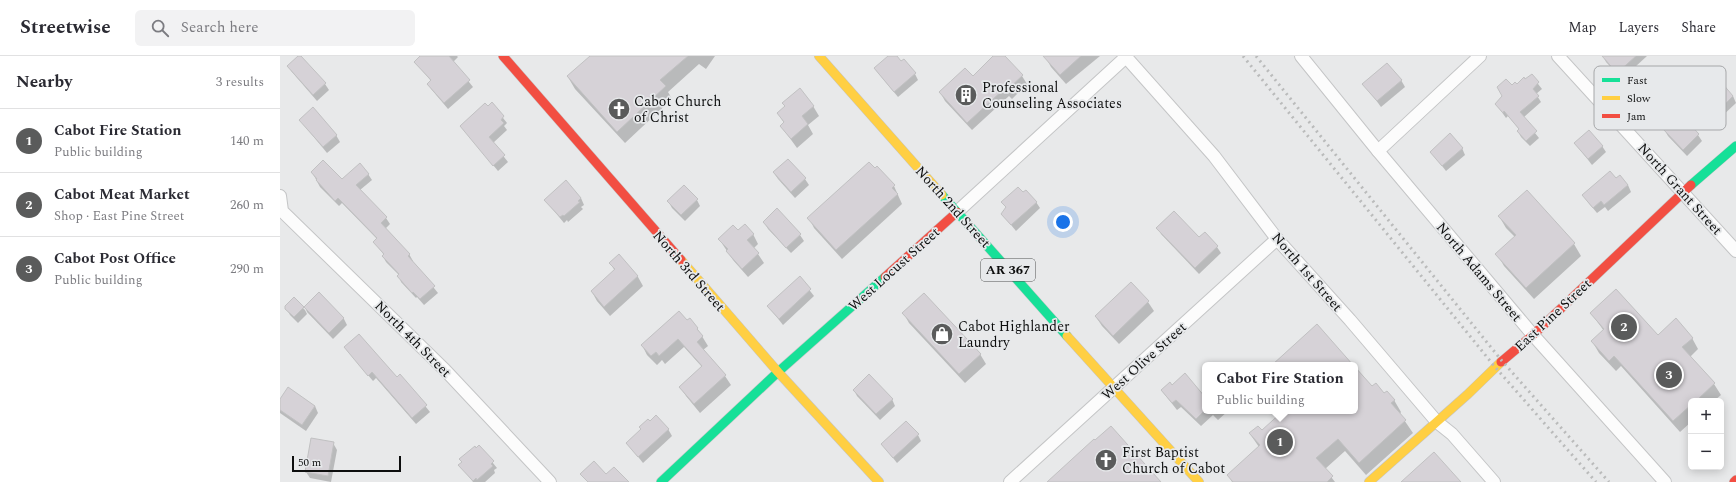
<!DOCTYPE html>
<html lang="en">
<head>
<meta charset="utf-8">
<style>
  body { margin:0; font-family:Spectral,serif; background:#f2f2f3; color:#2b2b33 }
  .controls { position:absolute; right:12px; bottom:12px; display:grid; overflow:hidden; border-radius:6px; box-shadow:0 2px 10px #0003 }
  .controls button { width:36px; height:36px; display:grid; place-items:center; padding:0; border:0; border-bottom:1px solid #e1e1e2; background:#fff; color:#2b2b33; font:20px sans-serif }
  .scale { position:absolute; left:12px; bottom:10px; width:109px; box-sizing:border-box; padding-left:4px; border:2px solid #0d0e0e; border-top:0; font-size:11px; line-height:14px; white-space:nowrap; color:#0d0e0e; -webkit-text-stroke:3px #e7e9eb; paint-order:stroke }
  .you { position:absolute; left:783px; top:166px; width:14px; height:14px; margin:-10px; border:3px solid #fff; border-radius:50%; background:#1a73e8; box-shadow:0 0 0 6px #1a73e833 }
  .badge { display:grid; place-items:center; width:26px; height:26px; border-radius:50%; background:#5a5b5b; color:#fff; font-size:13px; font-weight:700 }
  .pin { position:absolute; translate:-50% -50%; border:2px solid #fff; box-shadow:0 1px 4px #0006 }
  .popup { position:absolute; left:922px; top:306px; width:156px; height:52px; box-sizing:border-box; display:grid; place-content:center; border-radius:6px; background:#fff; filter:drop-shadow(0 1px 3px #0005); font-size:13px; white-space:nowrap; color:#7c7c81 }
  .popup b { font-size:15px; color:#2b2b33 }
  .popup::after { content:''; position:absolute; left:50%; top:100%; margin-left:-8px; border:8px solid transparent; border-top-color:#fff }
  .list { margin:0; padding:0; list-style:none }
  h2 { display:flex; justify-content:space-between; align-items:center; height:52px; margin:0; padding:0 16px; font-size:17px }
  h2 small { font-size:13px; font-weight:400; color:#7c7c81 }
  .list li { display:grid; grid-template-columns:26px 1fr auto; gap:12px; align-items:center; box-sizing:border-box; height:64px; padding:0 16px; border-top:1px solid #e1e1e2 }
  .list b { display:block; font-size:15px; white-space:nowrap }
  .list p { margin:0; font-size:13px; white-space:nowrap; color:#7c7c81 }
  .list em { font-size:13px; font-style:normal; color:#7c7c81 }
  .icon { flex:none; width:22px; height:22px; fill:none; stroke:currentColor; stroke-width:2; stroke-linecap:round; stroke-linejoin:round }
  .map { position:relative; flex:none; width:1456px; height:426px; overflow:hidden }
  header { display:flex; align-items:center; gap:24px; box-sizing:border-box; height:56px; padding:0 20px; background:#fff; border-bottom:1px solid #e1e1e2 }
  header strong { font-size:19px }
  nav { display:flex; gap:22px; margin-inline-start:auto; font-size:14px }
  .search { width:280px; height:36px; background:#f2f2f3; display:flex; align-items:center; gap:10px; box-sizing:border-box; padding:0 14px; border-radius:6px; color:#7c7c81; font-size:15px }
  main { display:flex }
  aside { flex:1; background:#fff }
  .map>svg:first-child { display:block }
</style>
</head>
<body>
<header>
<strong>Streetwise</strong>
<div class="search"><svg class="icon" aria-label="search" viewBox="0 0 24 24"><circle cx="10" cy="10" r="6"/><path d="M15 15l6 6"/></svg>Search here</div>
<nav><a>Map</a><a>Layers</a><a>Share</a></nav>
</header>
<main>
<aside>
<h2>Nearby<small>3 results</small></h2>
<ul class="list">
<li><span class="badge">1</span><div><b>Cabot Fire Station</b><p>Public building</p></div><em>140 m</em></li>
<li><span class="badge">2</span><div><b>Cabot Meat Market</b><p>Shop · East Pine Street</p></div><em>260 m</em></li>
<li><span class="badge">3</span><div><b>Cabot Post Office</b><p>Public building</p></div><em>290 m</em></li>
</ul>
</aside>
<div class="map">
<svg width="1456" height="426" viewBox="0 0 1456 426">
  <rect width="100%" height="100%" fill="#e8e9ea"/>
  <g fill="#0003">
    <path d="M20,0L45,28L49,34L37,45L12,16L8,10Z"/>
    <path d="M141,0H177L178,1L173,6L193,31L168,53L152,34L148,28L151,25L135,6Z"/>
    <path d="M311,0H435L426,13L419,8L388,36L392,43L345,87L295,33L288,21Z"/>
    <path d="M610,0H615L635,18L638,24L618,41L595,13Z"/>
    <path d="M714,0H723L742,20L747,28L732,43L729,40L692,74L665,45L660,36L692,21Z"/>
    <path d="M768,0H820L786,28L771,11L766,2Z"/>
    <path d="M1323,0H1367L1342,23L1326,6Z"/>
    <path d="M1251,19L1262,33L1256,38L1261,46L1243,62L1259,82L1250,90L1241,81L1238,75L1240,74L1228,60L1226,62L1216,48L1231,31L1245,25Z"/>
    <path d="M1121,24L1125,31L1101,51L1084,28Z"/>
    <path d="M1453,40L1456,47L1439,63L1425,46Z"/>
    <path d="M503,47L533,50L539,60L528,69L533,78L517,92L501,70L504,67L498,57L505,51Z"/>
    <path d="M212,48L227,67L224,70L227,74L213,87L228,106L218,115L181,70Z"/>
    <path d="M1399,58L1418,79L1422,85L1407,100L1388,80L1384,73L1386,71L1384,67Z"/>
    <path d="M20,64L56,79L60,86L47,97Z"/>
    <path d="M1295,87L1322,90L1326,96L1312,109Z"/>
    <path d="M1182,92L1185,99L1166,115L1151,96Z"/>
    <path d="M597,111L614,130L622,148L562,203L534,172L529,162Z"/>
    <path d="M32,116L62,124L88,118L92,124L80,134L106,162L110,168L105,173L129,198L133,205H132L158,237L144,249L137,241L136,242L121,226L119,219L106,206L103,200L104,199L94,186L97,183L62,147L59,150L40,131Z"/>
    <path d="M494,117L525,123L529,129L515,142L498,123Z"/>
    <path d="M1336,124L1348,129L1351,136L1328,155L1325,151L1317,157L1307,145Z"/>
    <path d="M1247,135L1294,188L1301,200L1254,243L1224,210L1217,198L1235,181L1226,172L1219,160Z"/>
    <path d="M743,137L756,146L760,152L736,175L722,158L726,152L723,147Z"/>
    <path d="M301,142L304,149L301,151L303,153L288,166L287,164L284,167L265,144Z"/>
    <path d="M417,144L420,150L405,165L392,152L388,145Z"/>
    <path d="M484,166L520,179L524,185L511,197L488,173Z"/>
    <path d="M878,172L919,183L937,191L941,197L919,218L881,178Z"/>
    <path d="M458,175L473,178L478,188L474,192L484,207L468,221L453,204L439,183Z"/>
    <path d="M339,199L358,221L363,230L330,260L317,245L312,236L335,215L330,207Z"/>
    <path d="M520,222L534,240L503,269L488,250Z"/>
    <path d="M851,228L868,246L874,255L839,288L822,270L816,261Z"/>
    <path d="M39,237L64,263L67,269L53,283L27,256L25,251Z"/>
    <path d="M14,243L25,254L27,258L18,267L10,259L6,252Z"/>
    <path d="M1311,257L1377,280L1412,282L1418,293L1410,301L1434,328L1441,339L1434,345H1411V366L1400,376L1341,310L1336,315L1319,297L1312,285L1324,275Z"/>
    <path d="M624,258L700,298L706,308L685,327L629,267Z"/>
    <path d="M407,265L417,272L428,290L423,294L445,320L451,329L420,357L406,340L400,331L422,311L404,291L385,308L382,304L377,309L367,299L362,289Z"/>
    <path d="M65,292L117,322L120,319L150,356L136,368L96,322L93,325Z"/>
    <path d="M1075,312L1092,331L1114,344L1121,356L1120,358L1133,377L1086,419L1065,395L1045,413L1055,426H952L948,419L979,391L970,378L982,376L1004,355H1075Z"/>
    <path d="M574,334L612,343L615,350L600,364L577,340Z"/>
    <path d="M882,335L924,341L925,340V355H948L938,364L933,359L921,370L901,351L897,354Z"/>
    <path d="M0,345L35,350L38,357L26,375L0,357Z"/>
    <path d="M370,366L388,373L392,380L363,407L347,387Z"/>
    <path d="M638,379L641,385L617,407L602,388Z"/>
    <path d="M53,387L57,394L51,426L30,422L26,416Z"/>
    <path d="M199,390L217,412L214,414L215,417L205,426H193L180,409Z"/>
  </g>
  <g fill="#d6d2d7" stroke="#c1c1c2">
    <path d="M18,0H21L46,27L33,39L7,10Z"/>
    <path d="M140,0H169L190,24L164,47L147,28L151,24L134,6Z"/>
    <path d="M310,0H408L380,24L386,30L337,76L287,20Z"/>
    <path d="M608,0H617L621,5L624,3L636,17L614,36L594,12Z"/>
    <path d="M713,0H725L743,19L726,35L724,33L687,67L659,36L685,12L693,20Z"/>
    <path d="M763,0H801L780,19Z"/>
    <path d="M1322,0H1356L1337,17Z"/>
    <path d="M1107,7L1122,24L1097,45L1082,28Z"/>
    <path d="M1252,18L1259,26L1253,33L1259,40L1240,56L1257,75L1246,85L1237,75L1239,73L1224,55L1223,57L1215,48L1222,40L1217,31L1226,23L1232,29L1235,26L1237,28L1244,21L1245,23Z"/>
    <path d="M1442,27L1453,40L1435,58L1423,45Z"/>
    <path d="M520,32L534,50L522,60L528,68L511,83L500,70L504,66L497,57L505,50L502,47Z"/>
    <path d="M212,46L224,60L221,64L224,67L209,81L225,99L213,110L180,70L205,47L208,50Z"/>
    <path d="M33,51L57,79L43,91L19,64Z"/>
    <path d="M1399,57L1419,78L1403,94L1383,73L1386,70L1383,67L1393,58L1396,60Z"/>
    <path d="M1309,74L1323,90L1308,103L1294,87Z"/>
    <path d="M1170,77L1183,92L1162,110L1150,96Z"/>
    <path d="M508,103L526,122L511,136L493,116Z"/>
    <path d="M43,104L62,123L80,107L89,118L76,129L107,161L101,167L130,198L128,200L155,230L140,243L133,236L132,237L117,220L119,218L102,200L104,198L93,186L97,182L58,142L55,145L36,124L37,123L31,116Z"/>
    <path d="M589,106L595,112L597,110L615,129L612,132L618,138L556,194L527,162Z"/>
    <path d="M1330,115L1336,122L1340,119L1348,129L1324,149L1321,145L1313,152L1302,139Z"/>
    <path d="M286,124L301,142L298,145L300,146L284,160L283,159L280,161L264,144Z"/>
    <path d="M404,129L418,143L401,159L387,145Z"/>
    <path d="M738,131L743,136L746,134L757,146L731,169L721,158L726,151L721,146Z"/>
    <path d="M1247,134L1295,187L1246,232L1215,198L1236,179L1218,160Z"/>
    <path d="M497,152L521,178L506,192L483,166Z"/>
    <path d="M894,155L919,181L925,176L938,190L915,212L876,172Z"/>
    <path d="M465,168L474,178L467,184L479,197L462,213L446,195L448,193L438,183L453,169L458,174Z"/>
    <path d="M339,198L358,220L324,251L311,235L335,213L329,207Z"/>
    <path d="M520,220L531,233L499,263L487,250Z"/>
    <path d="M851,226L869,245L833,280L815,260Z"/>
    <path d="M1336,233L1378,279L1396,262L1413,282L1402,291L1435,327L1416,345H1411V349L1393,365L1334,300L1329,305L1311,285L1324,273L1310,257Z"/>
    <path d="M39,236L64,262L49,277L24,251Z"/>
    <path d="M644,237L701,298L679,318L622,257Z"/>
    <path d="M14,241L24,251L14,261L5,253V250Z"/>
    <path d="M399,255L407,264L410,262L418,272L417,273L423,280L417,286L446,319L414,348L399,331L422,310L398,283L379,300L376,296L371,300L361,289Z"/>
    <path d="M1037,268L1073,309H992Z"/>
    <path d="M79,278L117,321L120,318L147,349L132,362L92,316L88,320L64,291Z"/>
    <path d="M1075,311L1092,330L1096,327L1104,337L1107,335L1115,344L1111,347L1126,364L1079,407L1058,383L1036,402L1053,420L1047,426H953L947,419L980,389L969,377L978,370L982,374L1003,355H1075Z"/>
    <path d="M905,317L925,341V354L916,363L896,344L892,347L881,334L890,326L892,329Z"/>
    <path d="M589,318L613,343L596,358L573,334Z"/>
    <path d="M8,331L35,350L22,369L0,354V343Z"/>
    <path d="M376,359L389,373L358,401L346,387L361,373L359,371L368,363L370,365Z"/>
    <path d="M626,365L639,378L613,402L601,388Z"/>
    <path d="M831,370L881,426H767L814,383L815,384Z"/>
    <path d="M31,382L54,386L48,420L25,416Z"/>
    <path d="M199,389L214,405L211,408L213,410L197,424L196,422L193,425L178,409L182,406L179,403L195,390L196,392Z"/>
    <path d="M1154,396L1181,426H1121Z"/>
    <path d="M314,405L326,418L334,411L349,426H308L300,418Z"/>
  </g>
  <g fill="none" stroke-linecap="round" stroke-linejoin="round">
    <g stroke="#c4c5c6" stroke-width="14">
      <g id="street">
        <path d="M1021,0L1098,95L1253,279L1385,426"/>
        <path d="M1278,0L1456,195"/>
        <path d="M846,1L934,100L997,183L1070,264L1157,366L1172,378L1214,426"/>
        <path d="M1098,95L1200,0"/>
        <path d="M0,140L2,155L165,314L270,426"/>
        <path d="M677,156L847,0"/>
        <path d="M730,426L997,183"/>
      </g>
    </g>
    <g stroke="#c4c5c6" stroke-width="10">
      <g id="fast">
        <path d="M1411,129L1456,90"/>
        <path d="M662,139L787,280"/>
        <path d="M381,426L498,316L605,221"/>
      </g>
    </g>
    <g stroke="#c4c5c6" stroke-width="10">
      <g id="slow">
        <path d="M539,0L662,139"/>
        <path d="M401,204L498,316L599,426"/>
        <path d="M787,280L919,426"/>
        <path d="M1089,426L1188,338L1221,306"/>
      </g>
    </g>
    <g stroke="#c4c5c6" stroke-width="10">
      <g id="jam">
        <path d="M223,0L401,204"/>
        <path d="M605,221L677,156"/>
        <path d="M1221,306L1253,279L1411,129"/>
        <path d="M1454,426L1456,424"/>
      </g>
    </g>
    <use href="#street" stroke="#fcfcfc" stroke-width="12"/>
    <use href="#fast" stroke="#16e098" stroke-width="9"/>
    <use href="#slow" stroke="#ffcf43" stroke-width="9"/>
    <use href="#jam" stroke="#f24e42" stroke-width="9"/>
    <g stroke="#babbbb" stroke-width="3" stroke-dasharray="2 4" stroke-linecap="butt">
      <path d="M963,0L1215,311L1316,426"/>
      <path d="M976,0L1222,305L1329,426"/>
    </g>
  </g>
  <defs>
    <g id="building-disc" transform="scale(1.15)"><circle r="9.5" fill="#5a5b5b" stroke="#e7e9eb"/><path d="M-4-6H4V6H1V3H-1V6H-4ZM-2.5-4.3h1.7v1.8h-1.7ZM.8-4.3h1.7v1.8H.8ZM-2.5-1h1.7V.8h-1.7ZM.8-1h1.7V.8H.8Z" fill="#fff"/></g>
    <g id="church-disc" transform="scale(1.15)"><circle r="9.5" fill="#5a5b5b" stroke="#e7e9eb"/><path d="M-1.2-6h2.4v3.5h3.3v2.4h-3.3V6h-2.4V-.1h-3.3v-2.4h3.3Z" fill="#fff"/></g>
    <g id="shop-disc" transform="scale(1.15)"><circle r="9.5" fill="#5a5b5b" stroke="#e7e9eb"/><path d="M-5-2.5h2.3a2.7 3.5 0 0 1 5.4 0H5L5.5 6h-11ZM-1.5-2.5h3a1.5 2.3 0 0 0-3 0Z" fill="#fff"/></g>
  </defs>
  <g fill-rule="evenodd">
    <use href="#building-disc" x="686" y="39"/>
    <use href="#church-disc" x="339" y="53"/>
    <use href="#shop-disc" x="662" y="278"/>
    <use href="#church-disc" x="826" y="404"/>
  </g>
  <g text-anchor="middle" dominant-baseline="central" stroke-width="3.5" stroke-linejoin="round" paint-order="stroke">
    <rect fill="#e7e9eb" stroke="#4e5050" stroke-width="1" x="701" y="203" width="54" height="22" rx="3"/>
    <g font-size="13" font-weight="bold" fill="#0d0e0e">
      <text x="728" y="214">AR 367</text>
    </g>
    <g font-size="14" fill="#0d0e0e" stroke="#e7e9eb" text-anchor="start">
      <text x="702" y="31">Professional<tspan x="702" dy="16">Counseling Associates</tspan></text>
      <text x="354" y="45">Cabot Church<tspan x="354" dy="16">of Christ</tspan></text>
      <text x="678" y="270">Cabot Highlander<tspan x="678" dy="16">Laundry</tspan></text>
      <text x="842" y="396">First Baptist<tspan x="842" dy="16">Church of Cabot</tspan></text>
    </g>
    <g font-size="14" fill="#0d0e0e" stroke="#e7e9eb">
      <text transform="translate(1400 133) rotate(48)">North Grant Street</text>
      <text transform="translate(673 151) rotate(48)">North 2nd Street</text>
      <text transform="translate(614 213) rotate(-42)">West Locust Street</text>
      <text transform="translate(409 215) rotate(49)">North 3rd Street</text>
      <text transform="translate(1027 216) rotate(49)">North 1st Street</text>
      <text transform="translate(1199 216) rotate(50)">North Adams Street</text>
      <text transform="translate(1273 259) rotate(-43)">East Pine Street</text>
      <text transform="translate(133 283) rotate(45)">North 4th Street</text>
      <text transform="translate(864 305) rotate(-42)">West Olive Street</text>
    </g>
  </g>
  <rect x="1314" y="10" width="132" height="64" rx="6" fill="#e7e9eb" stroke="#a6a7a9" stroke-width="1"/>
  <rect x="1322" y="22" width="18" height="4" fill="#16e098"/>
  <rect x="1322" y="40" width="18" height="4" fill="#ffcf43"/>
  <rect x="1322" y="58" width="18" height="4" fill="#f24e42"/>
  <g font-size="11" fill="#0d0e0e">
    <text x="1347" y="28">Fast</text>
    <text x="1347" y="46">Slow</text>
    <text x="1347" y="64">Jam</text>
  </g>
</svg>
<div class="controls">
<button>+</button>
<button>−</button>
</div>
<div class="scale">50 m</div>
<div class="you"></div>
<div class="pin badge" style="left:1000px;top:386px">1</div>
<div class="popup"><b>Cabot Fire Station</b>Public building</div>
<div class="pin badge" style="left:1344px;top:271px">2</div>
<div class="pin badge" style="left:1389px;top:319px">3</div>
</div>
</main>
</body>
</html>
